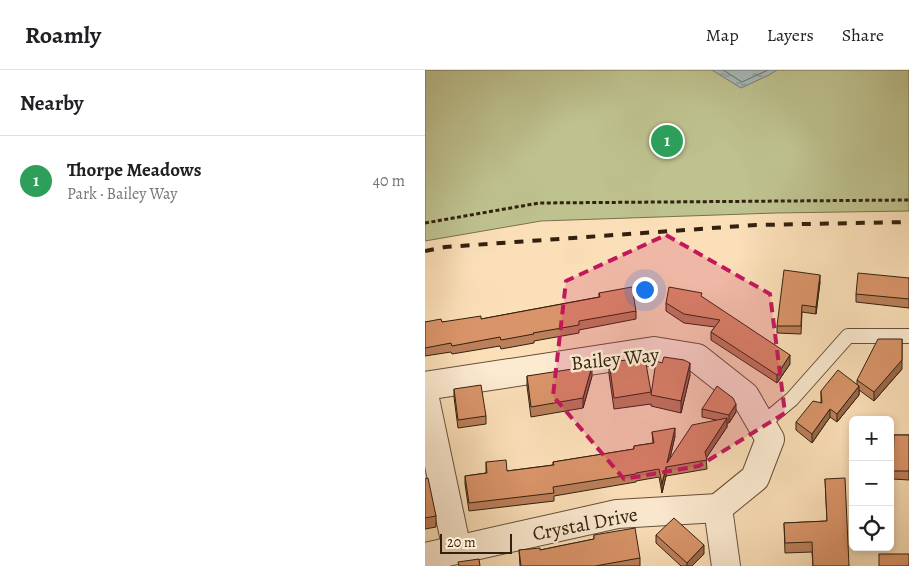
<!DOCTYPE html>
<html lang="en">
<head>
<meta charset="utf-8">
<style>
  body { margin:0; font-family:Alegreya,serif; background:#f2f2f2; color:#202124 }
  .controls { position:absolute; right:15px; bottom:15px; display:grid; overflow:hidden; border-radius:8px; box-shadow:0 2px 8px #0003 }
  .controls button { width:45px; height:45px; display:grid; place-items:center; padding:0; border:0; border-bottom:1px solid #e0e0e0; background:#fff; color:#202124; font:25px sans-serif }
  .scale { position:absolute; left:15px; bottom:12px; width:72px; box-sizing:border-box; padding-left:5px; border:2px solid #32210f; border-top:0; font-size:14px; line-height:18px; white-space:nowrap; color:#32210f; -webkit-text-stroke:4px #fcead1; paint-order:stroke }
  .you { position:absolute; left:219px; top:219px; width:18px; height:18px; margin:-12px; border:4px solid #fff; border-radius:50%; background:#1a73e8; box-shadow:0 0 0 8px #1a73e833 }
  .badge { display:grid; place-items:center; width:32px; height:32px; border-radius:50%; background:#8f2418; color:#fff; font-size:16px; font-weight:700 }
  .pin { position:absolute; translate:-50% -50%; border:2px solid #fff; box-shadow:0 1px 5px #0006 }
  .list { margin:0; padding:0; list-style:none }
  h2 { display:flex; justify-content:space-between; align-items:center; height:65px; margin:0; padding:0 20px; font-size:21px }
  h2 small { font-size:16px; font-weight:400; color:#757577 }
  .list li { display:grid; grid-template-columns:32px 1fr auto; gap:15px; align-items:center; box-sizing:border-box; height:90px; padding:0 20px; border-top:1px solid #e0e0e0 }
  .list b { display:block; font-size:19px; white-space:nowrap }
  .list p { margin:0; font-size:16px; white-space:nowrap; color:#757577 }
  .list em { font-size:16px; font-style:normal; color:#757577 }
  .icon { flex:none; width:28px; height:28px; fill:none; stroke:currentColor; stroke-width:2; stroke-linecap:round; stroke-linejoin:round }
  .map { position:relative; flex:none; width:484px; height:496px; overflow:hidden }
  header { display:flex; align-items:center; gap:30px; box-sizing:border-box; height:70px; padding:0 25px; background:#fff; border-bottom:1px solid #e0e0e0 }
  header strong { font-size:24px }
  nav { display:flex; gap:28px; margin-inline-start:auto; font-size:18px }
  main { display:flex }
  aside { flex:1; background:#fff }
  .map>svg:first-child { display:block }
</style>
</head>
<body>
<header>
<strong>Roamly</strong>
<nav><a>Map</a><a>Layers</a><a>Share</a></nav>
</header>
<main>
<aside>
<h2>Nearby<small></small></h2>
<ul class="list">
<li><span class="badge" style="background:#2e9e5b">1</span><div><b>Thorpe Meadows</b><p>Park · Bailey Way</p></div><em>40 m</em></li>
</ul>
</aside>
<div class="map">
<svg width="484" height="496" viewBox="0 0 484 496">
  <defs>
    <pattern id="water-ripples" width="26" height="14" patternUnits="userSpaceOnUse" patternTransform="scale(1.25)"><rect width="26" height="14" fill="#a5b9bb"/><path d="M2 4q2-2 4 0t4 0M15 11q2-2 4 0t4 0" fill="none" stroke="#879696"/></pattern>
  </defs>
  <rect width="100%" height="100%" fill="#fbdfb8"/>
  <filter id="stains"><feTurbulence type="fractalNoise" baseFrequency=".004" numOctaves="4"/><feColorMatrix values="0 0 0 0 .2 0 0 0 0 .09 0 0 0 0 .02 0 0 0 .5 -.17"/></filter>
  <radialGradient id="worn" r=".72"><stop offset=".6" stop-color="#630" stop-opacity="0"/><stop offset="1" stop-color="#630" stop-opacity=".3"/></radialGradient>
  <path fill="#bec28f" stroke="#78724f" d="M0,0H484V141L351,143L116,151L0,171Z"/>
  <path fill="url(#water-ripples)" stroke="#777c76" d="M287,0H352L344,5L316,18Z"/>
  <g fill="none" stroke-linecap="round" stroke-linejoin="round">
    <path stroke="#6c6d65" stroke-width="1" d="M298,0L317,12L343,0"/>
    <g stroke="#645039" stroke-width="16">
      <path id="lane" d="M337,354L367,329L423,266H484"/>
    </g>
    <g stroke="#645039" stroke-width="30">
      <g id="street">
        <path d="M0,316L229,281L272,288L320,326L345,369L330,408L293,438"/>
        <path d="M0,329L32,480"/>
        <path d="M293,438L301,496"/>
        <path d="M0,487L192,444L293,438"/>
      </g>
    </g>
    <path stroke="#32210f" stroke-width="3" stroke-dasharray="4 2.5" stroke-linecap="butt" d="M0,153L114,133L484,130"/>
    <use href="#lane" stroke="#fcead1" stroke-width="14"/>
    <use href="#street" stroke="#fcead1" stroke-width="28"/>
    <path stroke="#32210f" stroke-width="4" stroke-dasharray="9 9" stroke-linecap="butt" d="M0,181L20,177L331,155L484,152"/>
  </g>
  <g fill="#bb7f5a" stroke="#32210f">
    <path d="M484,208V238L431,232V224Z"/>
    <path d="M395,212L391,244L377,242L376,264L352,263V256Z"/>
    <path d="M174,223L211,241V249L154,260V263L109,271V273L76,279L75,276L27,284L26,282L0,286V252H17L56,249L174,227Z"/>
    <path d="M277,227L365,294L352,313L286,270V262L290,257L259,253L241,241V233Z"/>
    <path d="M184,292L226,322L265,305L256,343L226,336V334L189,339L184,304Z"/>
    <path d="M477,299L449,331L434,320V325L412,352L405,347L387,373L371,360V352L396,333V321L432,315V310Z"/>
    <path d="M102,306H167L158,338L106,347L102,316Z"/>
    <path d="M29,319L61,346V354L33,358L29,327Z"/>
    <path d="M277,339L311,342L304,353H302V357L281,388L282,399L241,406L237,423L234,407L211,411V412L129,426V431L44,441L40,414V406L61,403V392L82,401L128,395V392L209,379V376L228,373L227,362L250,366L245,388L291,350L277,347Z"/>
    <path d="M469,365H484V410L468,409Z"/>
    <path d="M0,409L11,446V457L0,459Z"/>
    <path d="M400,409L424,496H388L387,482L360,483L359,453L402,451Z"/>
    <path d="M169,465L215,488V496H95L94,480H115L169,469Z"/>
    <path d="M231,465L279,484L267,496H256L231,473Z"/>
  </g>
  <g fill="#99684a" stroke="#32210f">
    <path d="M395,205V212L391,244V237Z"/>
    <path d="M477,269V299L449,331V322Z"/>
    <path d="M365,285V294L352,313V305Z"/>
    <path d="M265,293V305L256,343V331Z"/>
    <path d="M167,296V306L158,338V328Z"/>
    <path d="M434,316V325L412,352V344Z"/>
    <path d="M311,334V342L304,353V345Z"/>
    <path d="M405,339V347L387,373V364Z"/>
    <path d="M302,348V357L280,390V382Z"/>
    <path d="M250,358V366L243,397L242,393Z"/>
    <path d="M241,397V406L237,423V414Z"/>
    <path d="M279,475V484L267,496H262V493Z"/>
  </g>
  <g fill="#da9469" stroke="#32210f">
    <path d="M359,200L395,205L391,237L377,235L376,256H352Z"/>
    <path d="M433,203L484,208V229L431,224Z"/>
    <path d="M207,217L211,241L154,251V255L108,263L109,264L76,270L75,267L27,276L26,273L0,278V252L16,249L17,252L56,246V249L175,227L174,223Z"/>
    <path d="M244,217L277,223L276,226L365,285L352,305L286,262L295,250L259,244L241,233Z"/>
    <path d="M453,269H477V290L449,322L432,310Z"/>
    <path d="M239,287L259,290L265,293L256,331L226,325L231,291L237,293Z"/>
    <path d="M220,288L226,322L189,328L184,292Z"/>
    <path d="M167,296L158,328L106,337L102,306Z"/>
    <path d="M413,300L434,316L412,344L405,339L387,364L371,352L388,331L397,333L396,321Z"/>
    <path d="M56,315L61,346L33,350L29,319Z"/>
    <path d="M292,316L308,328L311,334L304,345L277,339Z"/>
    <path d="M302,348L280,382L282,390L241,397L237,414L234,399L211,403V404L128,417L129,423L44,433L40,406L62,403L61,392L81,390L82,401L129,395L128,392L209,379V376L229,373L227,362L250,358L242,393L267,355Z"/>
    <path d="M469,365H484V401H468Z"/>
    <path d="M3,408L11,446L0,448V409Z"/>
    <path d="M420,408L424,496H388L387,472L360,473L359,453L402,451L400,409Z"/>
    <path d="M249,448L279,475L262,493L231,465Z"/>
    <path d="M210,458L215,488L170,496H96L94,480L115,478V480L169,469V465Z"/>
    <rect x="454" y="484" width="30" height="12"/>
    <path d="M54,489L55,496H34L33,492Z"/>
  </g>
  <path fill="#c2185b" fill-opacity="0.2" stroke="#c2185b" stroke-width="4" stroke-dasharray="10 6" stroke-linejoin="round" d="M241,165L345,224L360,343L274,396L199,409L128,326L141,211Z"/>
  <g text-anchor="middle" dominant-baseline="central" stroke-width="5" stroke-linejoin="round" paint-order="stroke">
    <g font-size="20" fill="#32210f" stroke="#fcead1">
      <text transform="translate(190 289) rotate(-6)">Bailey Way</text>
      <text transform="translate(160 454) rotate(-11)">Crystal Drive</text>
    </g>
  </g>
  <rect width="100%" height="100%" filter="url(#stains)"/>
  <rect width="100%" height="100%" fill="url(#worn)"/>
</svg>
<div class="controls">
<button>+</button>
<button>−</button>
<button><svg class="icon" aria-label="locate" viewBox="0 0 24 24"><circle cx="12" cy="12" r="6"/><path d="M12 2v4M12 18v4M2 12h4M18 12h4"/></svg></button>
</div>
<div class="scale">20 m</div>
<div class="you"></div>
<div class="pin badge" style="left:242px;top:71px;background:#2e9e5b">1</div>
</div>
</main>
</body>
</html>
